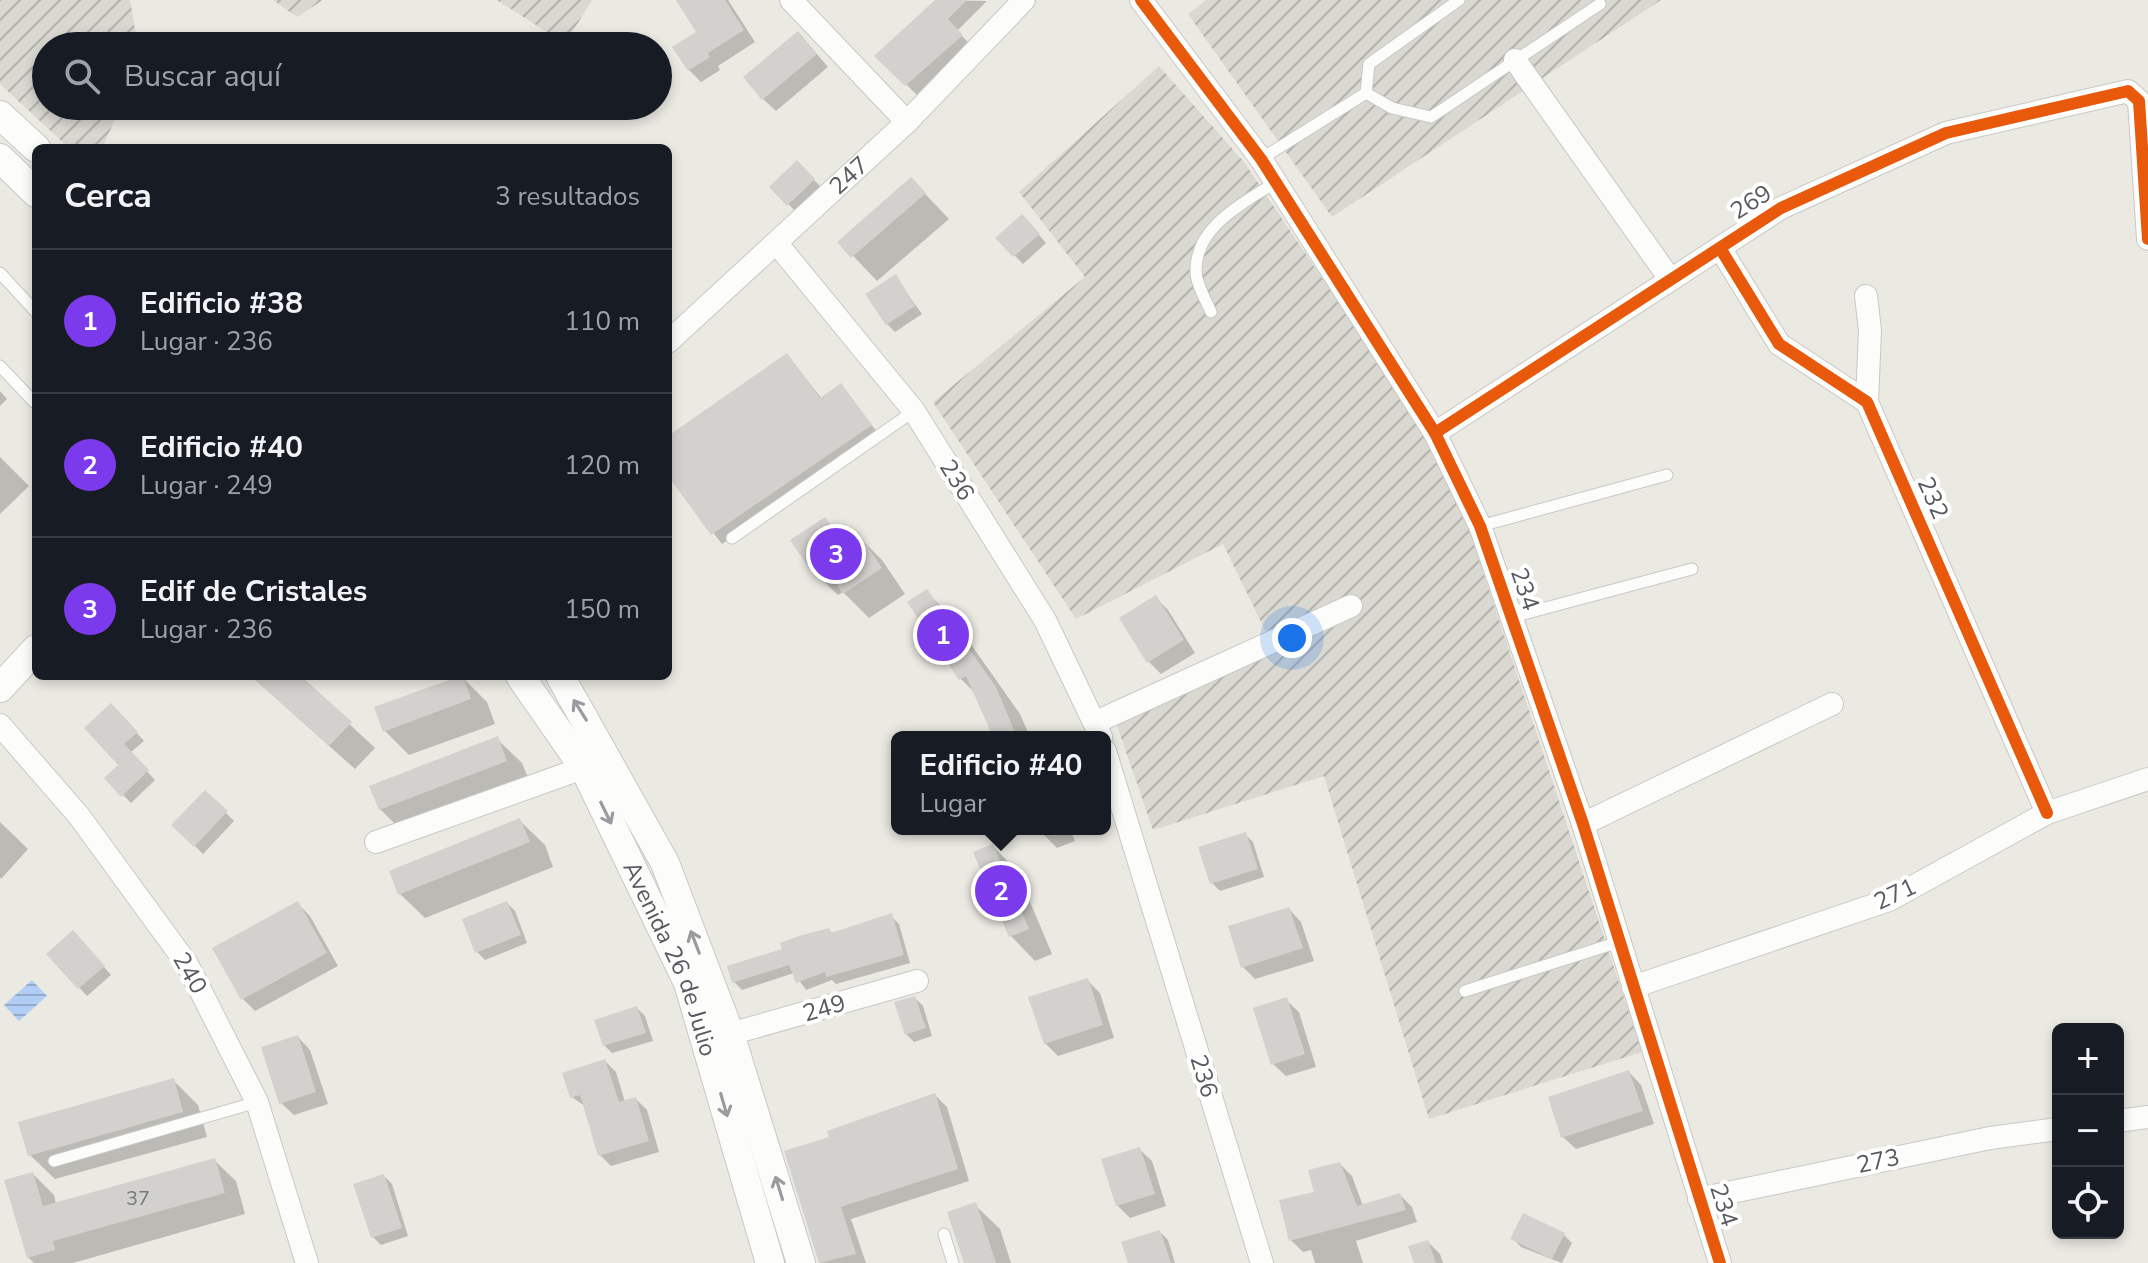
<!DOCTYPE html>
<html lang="es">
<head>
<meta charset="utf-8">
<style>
  body { margin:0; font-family:"Nunito Sans",sans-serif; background:#242831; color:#f1f3f6 }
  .controls { position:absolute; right:24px; bottom:24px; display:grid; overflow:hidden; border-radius:12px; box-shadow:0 4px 12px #0003 }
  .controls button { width:72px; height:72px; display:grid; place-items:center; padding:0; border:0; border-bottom:2px solid #363941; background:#171b24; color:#f1f3f6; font:40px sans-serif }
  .you { position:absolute; left:1292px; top:638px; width:28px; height:28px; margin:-20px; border:6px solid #fff; border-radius:50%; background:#1a73e8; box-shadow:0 0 0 12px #1a73e833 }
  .badge { display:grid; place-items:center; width:52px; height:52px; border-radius:50%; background:#7c3aed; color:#fff; font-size:26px; font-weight:700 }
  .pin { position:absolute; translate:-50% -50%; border:4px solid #fff; box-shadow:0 2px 8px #0006 }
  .popup { position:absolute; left:891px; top:731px; width:220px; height:104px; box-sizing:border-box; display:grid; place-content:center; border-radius:12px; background:#171b24; filter:drop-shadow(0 2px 6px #0005); font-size:26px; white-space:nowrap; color:#9ea1a6 }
  .popup b { font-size:30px; color:#f1f3f6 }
  .popup::after { content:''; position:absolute; left:50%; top:100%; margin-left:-16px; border:16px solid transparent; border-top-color:#171b24 }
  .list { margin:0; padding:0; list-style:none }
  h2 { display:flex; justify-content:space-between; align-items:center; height:104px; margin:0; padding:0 32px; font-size:34px }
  h2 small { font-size:26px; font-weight:400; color:#9ea1a6 }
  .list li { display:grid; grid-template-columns:52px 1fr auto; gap:24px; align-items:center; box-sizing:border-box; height:144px; padding:0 32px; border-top:2px solid #363941 }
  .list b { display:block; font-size:30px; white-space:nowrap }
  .list p { margin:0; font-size:26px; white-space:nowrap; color:#9ea1a6 }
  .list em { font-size:26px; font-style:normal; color:#9ea1a6 }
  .icon { flex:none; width:44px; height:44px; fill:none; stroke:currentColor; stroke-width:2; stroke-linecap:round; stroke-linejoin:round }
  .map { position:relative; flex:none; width:2148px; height:1263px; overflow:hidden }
  .search { position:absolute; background:#171b24; box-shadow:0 4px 12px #0003; left:32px; top:32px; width:640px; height:88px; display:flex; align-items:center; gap:20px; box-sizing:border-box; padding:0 28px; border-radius:44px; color:#9ea1a6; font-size:30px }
  .panel { position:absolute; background:#171b24; box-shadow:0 4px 12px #0003; left:32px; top:144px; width:640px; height:536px; border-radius:12px }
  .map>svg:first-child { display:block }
</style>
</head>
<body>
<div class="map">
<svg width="2148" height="1263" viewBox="0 0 2148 1263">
  <defs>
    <pattern id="industrial-furrows" width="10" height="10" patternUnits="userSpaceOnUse" patternTransform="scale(2)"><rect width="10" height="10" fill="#d9d8d1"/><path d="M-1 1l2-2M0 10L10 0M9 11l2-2" fill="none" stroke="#b3b2ad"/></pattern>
    <pattern id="water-rules" width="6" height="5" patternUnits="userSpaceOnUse" patternTransform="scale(2)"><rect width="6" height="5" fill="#b3cef6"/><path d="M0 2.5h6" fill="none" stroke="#94aacb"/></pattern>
  </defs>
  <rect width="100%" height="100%" fill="#eae9e2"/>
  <g fill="url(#industrial-furrows)">
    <path d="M0,0H130L138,46H46V106H121L102,148H69L0,84Z"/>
    <path d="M273,0H323L297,17Z"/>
    <path d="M497,0H592L565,44Z"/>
    <path d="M1206,0H1661L1332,217L1188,14Z"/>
    <path d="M1159,66L1244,162L1430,439L1469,529L1642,1052L1429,1119L1324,776L1153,830L1116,723L1276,653L1223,544L1076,619L933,402L1085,277L1019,192Z"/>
  </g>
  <path fill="url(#water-rules)" d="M32,980L47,996L19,1021L4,1005Z"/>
  <g fill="#0003">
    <path d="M678,0H728L755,42L718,66L720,70L701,82L689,70L698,32Z"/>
    <path d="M938,0L987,1L957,31L972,46L917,95L877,56Z"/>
    <path d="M810,46L828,67L776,111L763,99Z"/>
    <path d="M797,163L822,188L796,212L772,187Z"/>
    <path d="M911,179L949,219L877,281L840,242Z"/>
    <path d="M1030,225L1046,243L1023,264L998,238Z"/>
    <path d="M895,277L922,314L895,332L887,324Z"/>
    <path d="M787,355L822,399L841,385L880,436L722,544L668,475V439Z"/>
    <path d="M0,391L7,399L0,406Z"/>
    <path d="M0,457L29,486L0,514Z"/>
    <path d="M825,519L847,542L857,535L882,560L905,594L869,618L843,592L838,595L813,571Z"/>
    <path d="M927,592L951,616L1020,714L1030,737H995L976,694L961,679L910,603Z"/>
    <path d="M1156,598L1168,610L1195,653L1161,674L1149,662Z"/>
    <path d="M251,676H298L375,748L355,769Z"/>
    <path d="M462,677L487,702L495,724L409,755L384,730Z"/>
    <path d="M119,713L144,741L130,753L155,780L131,803L106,778L121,765Z"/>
    <path d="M497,739L522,763L531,785L405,834L380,809Z"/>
    <path d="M205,792L234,821L203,854L174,825Z"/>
    <path d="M520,821L545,845L553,867L425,918L400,894Z"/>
    <path d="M0,822L28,849L1,879L0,877Z"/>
    <path d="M1038,829H1070L1075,841L1057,848Z"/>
    <path d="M1245,834L1253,842L1264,877L1220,891L1212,883Z"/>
    <path d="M993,846L1017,871L1052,954L1035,961L1011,936Z"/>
    <path d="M507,903L515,911L527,943L485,960L477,952Z"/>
    <path d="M298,904L310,916L338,966L255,1011L242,998Z"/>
    <path d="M1289,909L1301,922L1314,961L1255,979L1243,967Z"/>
    <path d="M891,916L899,924L910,963L836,984L832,980L806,990L794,973L742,990L734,982L785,950L829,930L833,934Z"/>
    <path d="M81,941L111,975L87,996L49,954Z"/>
    <path d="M1087,980L1100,993L1114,1038L1058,1056L1045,1043Z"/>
    <path d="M915,998L923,1006L932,1036L914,1042L906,1034Z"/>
    <path d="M1286,1000L1299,1012L1316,1067L1286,1076L1273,1064Z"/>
    <path d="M637,1008L645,1016L653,1041L612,1053L604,1045Z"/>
    <path d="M298,1037L310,1050L328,1104L294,1115L281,1103Z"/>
    <path d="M605,1061L616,1072L625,1102L636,1099L647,1110L659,1152L611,1166L600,1155L586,1107L572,1097Z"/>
    <path d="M1629,1072L1641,1085L1654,1124L1576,1149L1563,1137Z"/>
    <path d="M173,1080L198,1105L207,1137L55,1179L30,1155Z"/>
    <path d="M935,1095L947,1107L969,1181L851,1219L866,1263H821L787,1152L831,1139Z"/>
    <path d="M1139,1149L1152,1161L1166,1206L1130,1218L1117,1205Z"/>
    <path d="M214,1160L236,1181L245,1214L73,1263H34L28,1257L33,1174L54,1195L56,1204Z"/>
    <path d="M1340,1164L1352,1176L1363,1206L1400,1195L1412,1207L1417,1222L1356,1241L1363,1263H1315L1311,1250L1303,1252L1291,1240L1316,1194Z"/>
    <path d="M384,1176L392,1184L408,1236L381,1245L373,1237Z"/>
    <path d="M975,1205L1000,1229L1011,1263H966Z"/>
    <path d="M1160,1232L1168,1240L1175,1263H1130Z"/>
    <path d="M1564,1235L1572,1243L1562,1263L1521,1247L1513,1239Z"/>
    <path d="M1428,1242L1440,1254L1443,1263H1416Z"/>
  </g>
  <g fill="#d2d1cd">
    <path d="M676,0H725L744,30L708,53L710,57L688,71L672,47L696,32Z"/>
    <path d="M935,0H967L948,19L963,35L905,86L874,56Z"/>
    <path d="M798,31L817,54L762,100L743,77Z"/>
    <path d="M797,160L815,179L787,206L769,187Z"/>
    <path d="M911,177L926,193L851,258L837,242Z"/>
    <path d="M1022,214L1040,234L1013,257L995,238Z"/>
    <path d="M896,274L915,306L886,325L865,294Z"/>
    <path d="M787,353L820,398L841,383L872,425L711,535L668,476V436Z"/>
    <path d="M825,517L842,543L858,532L882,568L843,594L823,565L812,572L790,540Z"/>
    <path d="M927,589L996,687L1017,737H993L966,676L959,680L907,602Z"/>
    <path d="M1156,595L1184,640L1147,663L1119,618Z"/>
    <path d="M251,676H301L352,722L329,746Z"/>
    <path d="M460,676H463L471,699L383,732L374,707Z"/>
    <path d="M111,703L138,732L124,744L149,770L121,797L104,778L118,765L84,728Z"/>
    <path d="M498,736L507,761L379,810L369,786Z"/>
    <path d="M205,790L228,811L194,847L171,825Z"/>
    <path d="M520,818L530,842L398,895L389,871Z"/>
    <path d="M1246,832L1258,869L1210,884L1198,847Z"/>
    <path d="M993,844L1029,929L1009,937L973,852Z"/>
    <path d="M298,901L327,953L241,1000L212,948Z"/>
    <path d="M507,901L521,935L475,953L462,919Z"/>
    <path d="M1289,907L1303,948L1241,968L1228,926Z"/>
    <path d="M892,913L904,955L826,977L825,972L796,983L789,965L732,983L727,966L782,949L780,943L799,936L829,928L831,933Z"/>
    <path d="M73,930L105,966L78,989L46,954Z"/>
    <path d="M1088,978L1103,1025L1044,1044L1028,997Z"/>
    <path d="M915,996L926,1028L905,1035L894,1002Z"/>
    <path d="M1287,997L1305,1054L1271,1065L1253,1008Z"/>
    <path d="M637,1006L646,1033L603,1046L594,1020Z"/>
    <path d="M298,1035L316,1092L279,1104L261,1047Z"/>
    <path d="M605,1059L619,1102L636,1097L649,1141L598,1156L580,1095L570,1098L562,1073Z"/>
    <path d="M1629,1070L1643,1111L1561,1138L1548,1097Z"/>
    <path d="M174,1078L183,1112L28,1156L18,1122Z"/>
    <path d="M935,1093L958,1169L841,1207L856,1254L819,1263L784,1151L829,1137L827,1131Z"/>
    <path d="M1140,1147L1155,1194L1116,1206L1101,1159Z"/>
    <path d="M215,1158L225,1193L53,1241L55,1250L27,1258L4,1180L33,1172L43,1206Z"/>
    <path d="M1340,1162L1357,1206L1400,1193L1406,1210L1289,1241L1279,1200L1314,1192L1308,1170Z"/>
    <path d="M384,1174L402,1228L371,1238L353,1184Z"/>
    <path d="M976,1202L996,1263H964L947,1212Z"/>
    <path d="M1523,1213L1565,1233L1552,1259L1510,1239Z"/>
    <path d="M1160,1230L1171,1263H1128L1121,1242Z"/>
    <path d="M1428,1240L1436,1263H1414L1408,1246Z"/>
  </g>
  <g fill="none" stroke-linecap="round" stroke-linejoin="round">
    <g stroke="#c8c8c7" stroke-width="13">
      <g id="service">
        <path d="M1366,93L1392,108L1431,117L1600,4"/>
        <path d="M1261,159L1366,93L1369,64L1459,0"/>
        <path d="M0,273L36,312"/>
        <path d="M1211,312C1206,300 1196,284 1196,271C1195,227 1243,203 1276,182"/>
        <path d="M0,366L34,402L36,400"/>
        <path d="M1480,526L1667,475"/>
        <path d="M732,538L914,411"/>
        <path d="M1512,617L1692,569"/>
        <path d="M1465,991L1619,942"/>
        <path d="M54,1161L257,1102"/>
        <path d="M944,1234L953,1263"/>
      </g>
    </g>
    <g stroke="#c8c8c7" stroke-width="24">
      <g id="minor">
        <path d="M791,0L907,122"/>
        <path d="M1141,0L1261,159L1435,433L1480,526L1583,824L1720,1263"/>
        <path d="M1515,60L1670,279"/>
        <path d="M778,245L914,411L1045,620L1101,737"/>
        <path d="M1720,248L1779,344L1867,402L2047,813"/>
        <path d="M1866,296L1870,330L1867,402"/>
        <path id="s1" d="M668,342L907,122L1024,0"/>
        <path d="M1435,433L1781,208L1946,133L2128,91L2139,101L2148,239"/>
        <path d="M1096,722L1351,606"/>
        <path d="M0,725L79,816L187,964L257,1102L307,1263"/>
        <path d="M1105,751L1262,1263"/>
        <path d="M1583,824L1832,704"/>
        <path d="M376,842L597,763"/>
        <path d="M1633,987L1889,900L2047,813L2148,779"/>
        <path d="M730,1034L917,981"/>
        <path d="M2118,1121L2148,1117"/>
        <path d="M1699,1199L1990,1138L2058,1129"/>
      </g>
    </g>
    <g stroke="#c8c8c7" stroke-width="30">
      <g id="tertiary">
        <path d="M0,115L36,148"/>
        <path d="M0,158L36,193"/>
        <path id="s2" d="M520,676L584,768L688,983L770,1263"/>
        <path d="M560,676L665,863L730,1034L801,1263"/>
        <path d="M0,688L36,649"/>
      </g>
    </g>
    <use href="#service" stroke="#fcfcfb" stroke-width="11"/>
    <use href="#minor" stroke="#fcfcfb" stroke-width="22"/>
    <use href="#tertiary" stroke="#fcfcfb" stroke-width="28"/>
    <g stroke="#fff" stroke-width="17">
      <g id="cycleway">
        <path d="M1141,0L1261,159L1435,433L1480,526L1583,824L1720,1263"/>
        <path d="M1720,248L1779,344L1867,402L2047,813"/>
        <path d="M1435,433L1781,208L1946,133L2128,91L2139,101L2148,239"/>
      </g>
    </g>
    <use href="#cycleway" stroke="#e8590c" stroke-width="12"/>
  </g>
  <defs><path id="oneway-shaft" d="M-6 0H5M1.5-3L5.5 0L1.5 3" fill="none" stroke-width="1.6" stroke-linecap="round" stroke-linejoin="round" transform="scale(2)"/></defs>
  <g stroke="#999b9f">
    <use href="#oneway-shaft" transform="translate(580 710) rotate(-122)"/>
    <use href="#oneway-shaft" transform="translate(606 813) rotate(64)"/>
    <use href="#oneway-shaft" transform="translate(695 942) rotate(-111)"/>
    <use href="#oneway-shaft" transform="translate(724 1105) rotate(74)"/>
    <use href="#oneway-shaft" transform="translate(779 1188) rotate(-107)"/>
  </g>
  <g text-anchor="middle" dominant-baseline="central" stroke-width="8" stroke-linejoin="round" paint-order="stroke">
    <g font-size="20" fill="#77797d">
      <text x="138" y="1198">37</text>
    </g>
    <g font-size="24" fill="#575a61" stroke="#fff">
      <text stroke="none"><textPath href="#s1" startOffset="246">247</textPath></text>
      <text transform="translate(1751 202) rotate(-32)">269</text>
      <text transform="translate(957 480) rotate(58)">236</text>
      <text transform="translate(1933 498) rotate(66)">232</text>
      <text transform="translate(1525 589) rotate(71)">234</text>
      <text transform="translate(1895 894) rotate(-25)">271</text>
      <text stroke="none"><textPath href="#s2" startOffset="322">Avenida 26 de Julio</textPath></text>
      <text transform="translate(190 973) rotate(60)">240</text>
      <text transform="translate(824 1008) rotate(-16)">249</text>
      <text transform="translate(1204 1076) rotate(73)">236</text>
      <text transform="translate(1878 1161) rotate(-12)">273</text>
      <text transform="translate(1724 1205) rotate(72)">234</text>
    </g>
  </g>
</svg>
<div class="controls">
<button>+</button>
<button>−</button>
<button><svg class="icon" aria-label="locate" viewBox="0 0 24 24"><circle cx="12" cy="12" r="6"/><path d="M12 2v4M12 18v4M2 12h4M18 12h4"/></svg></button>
</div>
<div class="you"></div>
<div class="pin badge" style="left:943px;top:635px">1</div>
<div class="pin badge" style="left:1001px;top:891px">2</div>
<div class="popup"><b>Edificio #40</b>Lugar</div>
<div class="pin badge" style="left:836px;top:554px">3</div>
<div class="search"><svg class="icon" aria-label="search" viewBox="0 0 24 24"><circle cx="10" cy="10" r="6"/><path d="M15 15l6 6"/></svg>Buscar aquí</div>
<section class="panel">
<h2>Cerca<small>3 resultados</small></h2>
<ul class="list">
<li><span class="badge">1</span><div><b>Edificio #38</b><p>Lugar · 236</p></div><em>110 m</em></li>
<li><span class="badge">2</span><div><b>Edificio #40</b><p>Lugar · 249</p></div><em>120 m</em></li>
<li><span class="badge">3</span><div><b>Edif de Cristales</b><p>Lugar · 236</p></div><em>150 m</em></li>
</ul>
</section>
</div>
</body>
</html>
